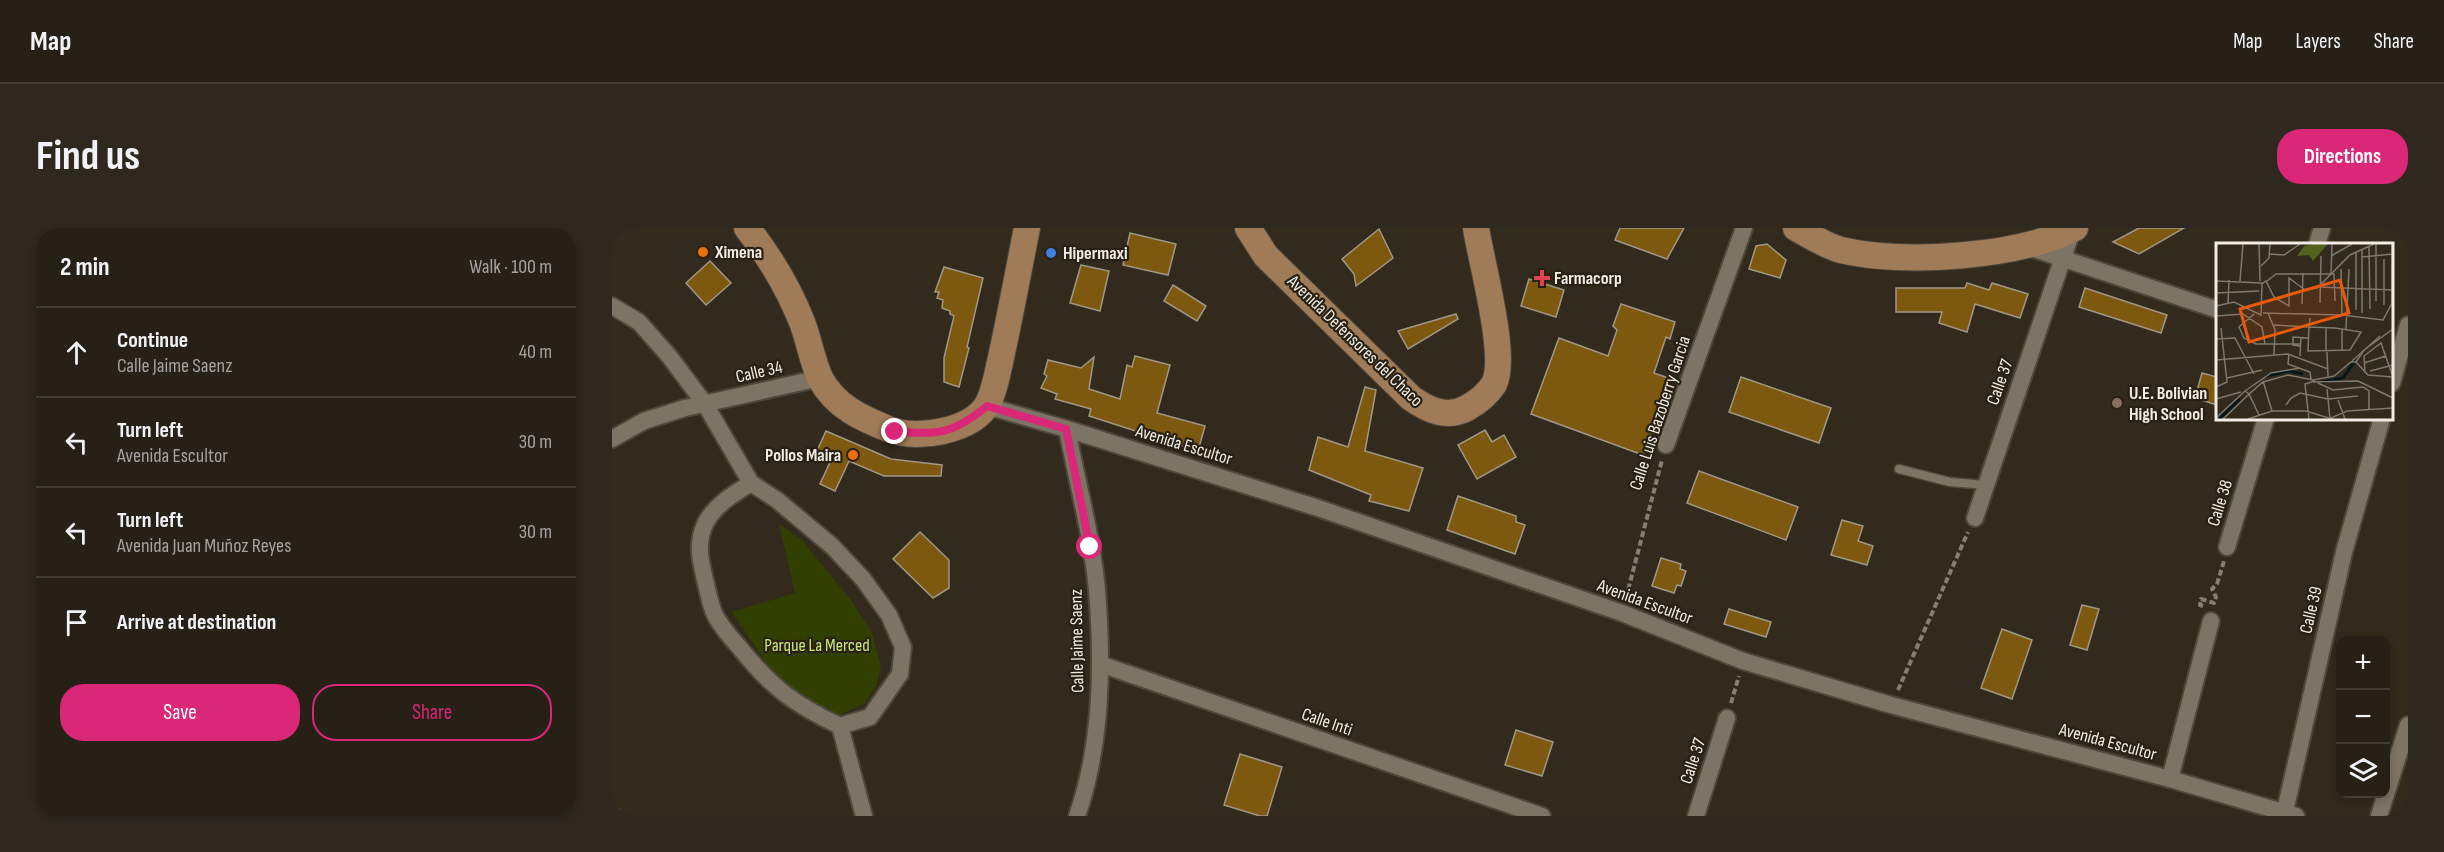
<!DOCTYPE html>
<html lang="en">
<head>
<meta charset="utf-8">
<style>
  body { margin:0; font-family:"Sofia Sans Condensed",sans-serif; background:#2e281f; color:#f1f3f6 }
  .controls { position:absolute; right:18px; bottom:18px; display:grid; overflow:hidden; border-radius:12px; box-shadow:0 3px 9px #0003 }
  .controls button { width:54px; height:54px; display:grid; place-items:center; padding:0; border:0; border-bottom:2px solid #423e35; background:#262016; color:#f1f3f6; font:30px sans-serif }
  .stop { position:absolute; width:18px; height:18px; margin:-14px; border:4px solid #db2777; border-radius:50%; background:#fff }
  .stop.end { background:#db2777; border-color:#fff; box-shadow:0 2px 6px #0008 }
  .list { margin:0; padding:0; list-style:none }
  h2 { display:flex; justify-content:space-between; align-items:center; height:78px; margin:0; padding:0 24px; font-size:26px }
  h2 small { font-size:20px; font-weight:400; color:#a4a3a1 }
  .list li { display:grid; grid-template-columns:39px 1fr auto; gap:18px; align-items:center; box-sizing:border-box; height:90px; padding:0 24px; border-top:2px solid #423e35 }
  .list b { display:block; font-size:22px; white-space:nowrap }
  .list p { margin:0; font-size:20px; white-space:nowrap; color:#a4a3a1 }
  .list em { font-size:20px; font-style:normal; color:#a4a3a1 }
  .actions { display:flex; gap:12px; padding:18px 24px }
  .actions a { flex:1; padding:14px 0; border:2px solid #db2777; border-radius:24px; text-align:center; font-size:21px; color:#db2777 }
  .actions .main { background:#db2777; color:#fff }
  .icon { flex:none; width:33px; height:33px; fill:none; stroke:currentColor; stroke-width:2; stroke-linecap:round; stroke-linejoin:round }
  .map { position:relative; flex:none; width:1796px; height:588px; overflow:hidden; border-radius:24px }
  header { display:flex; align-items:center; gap:36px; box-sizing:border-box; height:84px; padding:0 30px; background:#262016; border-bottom:2px solid #423e35 }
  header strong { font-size:28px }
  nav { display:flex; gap:33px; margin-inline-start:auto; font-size:21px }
  .intro { display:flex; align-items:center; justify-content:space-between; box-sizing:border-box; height:144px; padding:0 36px }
  h1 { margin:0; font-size:42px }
  .button { padding:15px 27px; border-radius:24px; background:#db2777; color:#fff; font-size:21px; font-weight:700 }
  main { display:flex; gap:36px; padding:0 36px }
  aside { flex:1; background:#262016; border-radius:24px; box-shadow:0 3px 9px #0003 }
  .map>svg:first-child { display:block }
</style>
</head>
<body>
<header>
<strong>Map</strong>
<nav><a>Map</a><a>Layers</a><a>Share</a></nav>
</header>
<div class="intro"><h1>Find us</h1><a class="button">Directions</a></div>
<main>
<aside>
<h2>2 min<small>Walk · 100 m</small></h2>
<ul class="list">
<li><svg class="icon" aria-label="ahead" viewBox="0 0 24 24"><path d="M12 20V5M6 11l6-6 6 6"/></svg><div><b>Continue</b><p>Calle Jaime Saenz</p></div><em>40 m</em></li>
<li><svg class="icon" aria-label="left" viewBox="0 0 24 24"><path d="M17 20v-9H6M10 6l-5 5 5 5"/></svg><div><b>Turn left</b><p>Avenida Escultor</p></div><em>30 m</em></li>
<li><svg class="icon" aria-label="left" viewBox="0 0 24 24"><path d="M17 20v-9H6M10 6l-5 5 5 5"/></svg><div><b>Turn left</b><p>Avenida Juan Muñoz Reyes</p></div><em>30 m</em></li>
<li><svg class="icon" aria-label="arrive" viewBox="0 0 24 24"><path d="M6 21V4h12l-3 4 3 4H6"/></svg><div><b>Arrive at destination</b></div></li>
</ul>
<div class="actions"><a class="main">Save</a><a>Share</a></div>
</aside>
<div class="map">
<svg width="1796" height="588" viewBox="0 0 1796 588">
  <rect width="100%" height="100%" fill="#322a1d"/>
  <path fill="#313f00" d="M167,296L189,311L239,372L260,405L269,438L264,459L253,475L227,487L207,485L171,460L120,384L183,365Z"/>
  <g fill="#7c590f" stroke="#a09787" stroke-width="1.5">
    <path d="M1008,0H1072L1055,31L1003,12Z"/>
    <path d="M1527,0H1572L1527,26L1501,14Z"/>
    <path d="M767,1L781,30L744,58L742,46L730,31Z"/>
    <path d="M518,5L564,16L556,47L511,37Z"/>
    <path d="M1155,16L1174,32L1168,50L1137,41L1144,18Z"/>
    <path d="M98,33L119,55L94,77L74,55Z"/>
    <path d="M469,37L497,43L488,83L458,75Z"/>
    <path d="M332,39L371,50L355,119L357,120L347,159L332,154V130L342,88L338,86V83L330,80L331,72L325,70L327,64H323Z"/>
    <path d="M917,51L952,62L944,89L909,78Z"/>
    <path d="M1355,55L1377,62L1380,55L1416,66L1408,90L1363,76L1355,104L1327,95L1330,84H1284V60H1353Z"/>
    <path d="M561,57L594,78L585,93L552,73Z"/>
    <path d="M1473,60L1555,87L1549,105L1467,79Z"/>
    <path d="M1009,76L1063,94L1058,111L1054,109L1042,145L1059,151L1031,227L919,186L947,110L996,128L1005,102L1001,98Z"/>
    <path d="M844,86L846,91L796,121L786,103Z"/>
    <path d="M523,128L558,137L545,185L593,198L586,223L477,188L479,181L443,171L445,166L429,160L435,148L432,146L436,132L469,140L482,129L477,161L508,171L515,137L520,139Z"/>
    <path d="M1590,145L1605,149V177L1583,170Z"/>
    <path d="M1129,149L1219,180L1207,215L1117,184Z"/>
    <path d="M753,159L764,162L753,223L811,240L797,283L757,273L759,267L697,242L706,209L736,219Z"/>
    <path d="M873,202L880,214L892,207L904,229L865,251L846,217Z"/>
    <path d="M214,203L279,231L330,237L329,248H272L237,233L223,263L208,256L219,232L204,225Z"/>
    <path d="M1087,243L1186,279L1174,312L1075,275Z"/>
    <path d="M846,268L904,288V294L913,297L903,326L835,302Z"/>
    <path d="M1230,292L1251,298L1246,313L1261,318L1255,337L1219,327Z"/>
    <path d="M308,304L337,332V360L321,370L281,331Z"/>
    <path d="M1049,330L1069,336L1068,341L1074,343L1069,358L1065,357L1062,365L1040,358Z"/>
    <path d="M1470,377L1487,381L1475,422L1458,417Z"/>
    <path d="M1117,381L1159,394L1154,409L1112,396Z"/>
    <path d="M1390,401L1420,412L1400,471L1369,460Z"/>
    <path d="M904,502L941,514L930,548L893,537Z"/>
    <path d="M628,526L670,539L655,588H648L612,577Z"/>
  </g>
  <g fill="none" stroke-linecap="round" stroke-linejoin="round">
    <g stroke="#4e473c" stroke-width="11">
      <path id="service" d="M1287,241L1338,254L1373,257"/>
    </g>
    <g stroke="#4e473c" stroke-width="20">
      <g id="minor">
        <path d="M1705,16L1710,0"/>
        <path d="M1413,18L1606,82"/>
        <path d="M0,78L27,94L57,128L93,176L139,255L165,272L220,318L251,351L277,387L291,419L288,446L258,489L228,498C183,477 159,459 128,420C119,410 109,399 103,387C98,377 96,363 93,352C88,331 84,314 94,294C104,276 123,265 139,255"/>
        <path d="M1780,155L1796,97"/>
        <path d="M375,178L455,201L706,280L1010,385L1131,433L1279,477L1558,551L1684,588"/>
        <path d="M455,201C465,254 480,308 485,362C491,437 490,516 465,588"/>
        <path d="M0,211L32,193L73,180L208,150"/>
        <path d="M1054,217L1132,0"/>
        <path d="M1363,290L1461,0"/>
        <path d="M1615,319L1654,190"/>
        <path d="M488,436L930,588"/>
        <path d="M228,498L252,588"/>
        <path d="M1558,551L1599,393"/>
        <path d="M1673,583L1732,324L1770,190"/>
        <path d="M0,587L1,588"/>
        <path d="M1084,588L1115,490"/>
        <path d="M1767,588L1796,497"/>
      </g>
    </g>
    <g stroke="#4e473c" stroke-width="28">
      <g id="primary">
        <path d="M135,0C158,29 176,59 190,94C197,112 200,132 208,150C223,179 251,191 279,202C306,212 359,203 375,177C382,165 385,147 388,134C398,89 406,45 415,0"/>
        <path d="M636,0L654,28L799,170C816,182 835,191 855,180C866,174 875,167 882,156C896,129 869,33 864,0"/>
        <path d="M1184,0C1198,8 1214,18 1229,22C1291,37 1407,29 1463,0"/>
      </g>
    </g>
    <g stroke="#857e74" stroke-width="4" stroke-dasharray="6 3" stroke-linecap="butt">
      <path d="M1014,370L1050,232"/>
      <path d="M1591,378L1588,377L1589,371L1602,375L1604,369L1600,361L1605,356L1612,333"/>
      <path d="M1286,462L1356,304"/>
      <path d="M1119,475L1127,448"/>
    </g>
    <use href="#service" stroke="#7d7465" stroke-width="8"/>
    <use href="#minor" stroke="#7d7465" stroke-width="16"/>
    <use href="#primary" stroke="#9f7c57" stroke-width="26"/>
  </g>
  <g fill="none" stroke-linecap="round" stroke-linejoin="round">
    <path stroke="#db2777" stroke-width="8" d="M283,204C326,206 340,207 375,178L454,201L478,319"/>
  </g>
  <g fill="#e8710a" stroke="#282114" stroke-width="2">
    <circle cx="91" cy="24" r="6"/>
    <circle cx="241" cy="227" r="6"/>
  </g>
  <circle fill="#3f7fe0" stroke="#282114" stroke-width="2" cx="439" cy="25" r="6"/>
  <path fill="#e0444e" stroke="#282114" stroke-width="2" d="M927 41h6v6h6v6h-6v6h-6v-6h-6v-6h6z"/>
  <circle fill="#8d6e63" stroke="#282114" stroke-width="2" cx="1505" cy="175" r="6"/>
  <g text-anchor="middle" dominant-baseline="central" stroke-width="4.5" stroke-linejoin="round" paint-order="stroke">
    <g font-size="18" font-weight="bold" fill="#f1ece4" stroke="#282114" text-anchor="start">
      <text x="103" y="24">Ximena</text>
      <text x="451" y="25">Hipermaxi</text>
      <text x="942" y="50">Farmacorp</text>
      <text x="1517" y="165">U.E. Bolivian<tspan x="1517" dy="21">High School</tspan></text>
      <text x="229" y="227" text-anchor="end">Pollos Maira</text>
    </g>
    <g font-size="18" fill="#f1ece4" stroke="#282114">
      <text transform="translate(743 113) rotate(44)">Avenida Defensores del Chaco</text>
      <text transform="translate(147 144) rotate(-13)">Calle 34</text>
      <text transform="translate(1388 154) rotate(-71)">Calle 37</text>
      <text transform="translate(1048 185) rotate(-72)">Calle Luis Bazoberry Garcia</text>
      <text transform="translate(572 217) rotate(17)">Avenida Escultor</text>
      <text transform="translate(1608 275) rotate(-73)">Calle 38</text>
      <text transform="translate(1033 374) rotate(20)">Avenida Escultor</text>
      <text transform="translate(1699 382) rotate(-77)">Calle 39</text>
      <text transform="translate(465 413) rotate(-91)">Calle Jaime Saenz</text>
      <text transform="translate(715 494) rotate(19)">Calle Inti</text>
      <text transform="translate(1496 514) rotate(15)">Avenida Escultor</text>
      <text transform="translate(1081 533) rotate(-72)">Calle 37</text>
    </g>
    <g font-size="18" fill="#c8ea75" stroke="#282114">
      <text x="205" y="417">Parque La Merced</text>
    </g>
  </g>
  <g transform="translate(1604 15)">
    <rect width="177" height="177" fill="#322a1d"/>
    <path d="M97,1H112L97,18L93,12L81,13L88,3Z" fill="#50621e"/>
    <path fill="none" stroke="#051618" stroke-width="3" d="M50,133L73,128L87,131M106,139L127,135L139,118M3,176L24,156"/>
    <path fill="none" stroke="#7e786d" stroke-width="1.5" d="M43,1L44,38M160,1V58M153,4L154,66M140,10V67M54,11L68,12L84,1M115,13L136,1M146,14L177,11M168,16V62M45,23L53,15L54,1M125,26L126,72M115,30L116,1M0,38L46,40M24,38L27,1M51,38L60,31H118L119,58M103,44L177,47M0,50L43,48M104,60L105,13M12,61L13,37M86,61L87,30M0,63L18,59L45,72L46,41L50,38L58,54L73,63V35L89,47L101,45L134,12L158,1M47,70L126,72L167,77L176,60V1M52,70L59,87L58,112M146,70V7M38,71L23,84L28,95L40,101H84M0,73L27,71L46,84L49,101M58,82L93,84L119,85L145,89L134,107L92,108L93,84L94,75M126,86V107M130,86L133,26M0,96L19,95L38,131M84,103L77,102V94L93,95M110,109V85M111,109L112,133M73,111L72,121L94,129L95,136M84,113L85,94M0,117L72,111L112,126M136,118L164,93M140,119L152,132L177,134M148,120L170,113M154,128L177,122M149,130L148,113L165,100L177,134M11,135L46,127M47,138L56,168M97,139L142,138L177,155M102,140L117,147L147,144L153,148V166M0,144L11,139L5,85M111,146L114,176M29,148L55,130L84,125M29,148L33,151L47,139L72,132L97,137L118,133L135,119H140L148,107L177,86M0,156L25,149M122,157L129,176M70,162L75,155L84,150L112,156L142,153M0,175L29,148M115,175L131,168L177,165M7,176L33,151L43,172M32,176L56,168H90L116,176M93,176L89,141L99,138"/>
    <path fill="#e8590c" fill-opacity="0.15" stroke="#e8590c" stroke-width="3" d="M124,37L133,70L33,99L24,66Z"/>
    <rect width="177" height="177" fill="none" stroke="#f1ece4" stroke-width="3"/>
  </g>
</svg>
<div class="controls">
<button>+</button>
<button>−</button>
<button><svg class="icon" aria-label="layers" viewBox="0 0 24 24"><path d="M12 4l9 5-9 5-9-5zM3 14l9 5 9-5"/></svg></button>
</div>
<div class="stop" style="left:478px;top:319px"></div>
<div class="stop end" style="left:283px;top:204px"></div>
</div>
</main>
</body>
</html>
